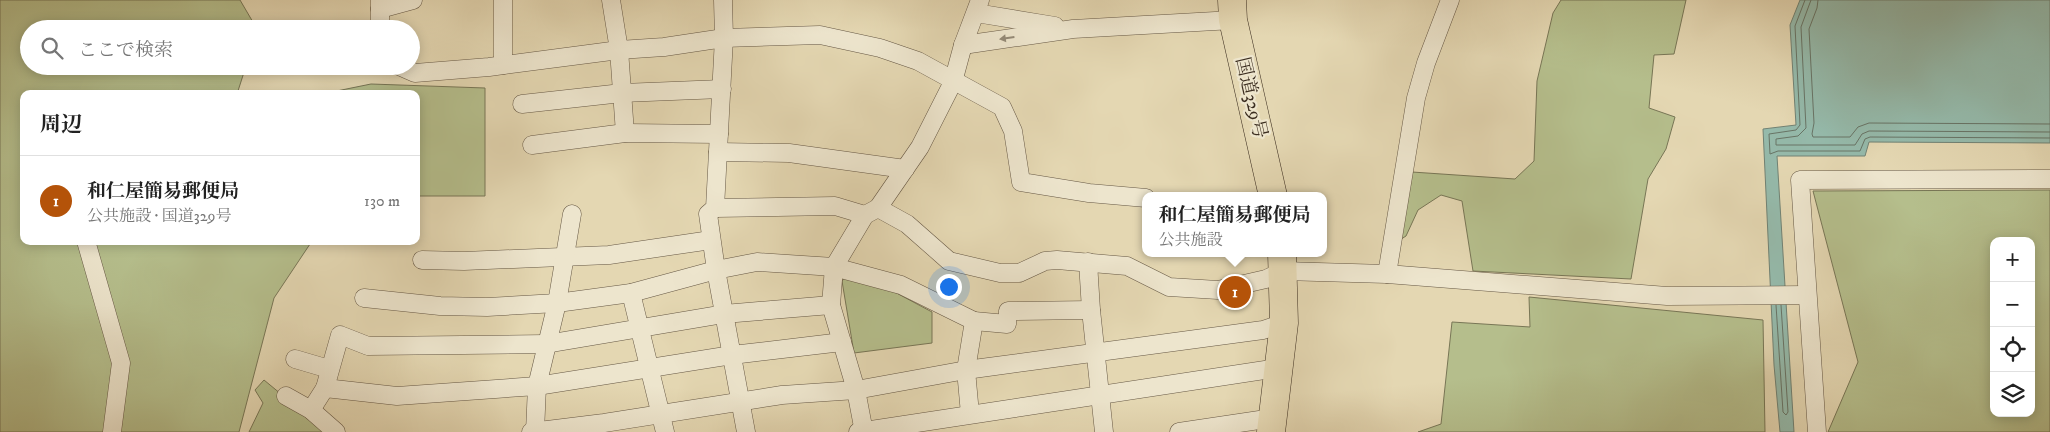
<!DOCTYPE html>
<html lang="ja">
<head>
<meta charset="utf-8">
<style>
  body { margin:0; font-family:"IM FELL DW Pica","Noto Serif JP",serif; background:#f2f2f2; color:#222 }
  .controls { position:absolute; right:15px; bottom:15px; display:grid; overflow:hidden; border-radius:10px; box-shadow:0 2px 12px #0003 }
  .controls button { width:45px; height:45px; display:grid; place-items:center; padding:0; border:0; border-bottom:1px solid #e0e0e0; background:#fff; color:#222; font:25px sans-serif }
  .you { position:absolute; left:948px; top:286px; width:18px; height:18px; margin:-12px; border:4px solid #fff; border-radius:50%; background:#1a73e8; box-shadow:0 0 0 8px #1a73e833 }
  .badge { display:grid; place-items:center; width:32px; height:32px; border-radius:50%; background:#b45309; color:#fff; font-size:16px; font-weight:700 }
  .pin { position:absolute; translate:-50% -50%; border:2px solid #fff; box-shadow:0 1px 5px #0006 }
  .popup { position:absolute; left:1142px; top:192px; width:185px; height:65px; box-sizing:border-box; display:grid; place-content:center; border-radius:10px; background:#fff; filter:drop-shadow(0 1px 4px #0005); font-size:16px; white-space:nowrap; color:#767676 }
  .popup b { font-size:19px; color:#222 }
  .popup::after { content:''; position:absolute; left:50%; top:100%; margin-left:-10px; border:10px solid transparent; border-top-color:#fff }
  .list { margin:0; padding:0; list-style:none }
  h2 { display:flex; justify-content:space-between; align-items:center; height:65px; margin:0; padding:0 20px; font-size:21px }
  h2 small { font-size:16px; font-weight:400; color:#767676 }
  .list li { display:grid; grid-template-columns:32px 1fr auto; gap:15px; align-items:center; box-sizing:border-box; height:90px; padding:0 20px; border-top:1px solid #e0e0e0 }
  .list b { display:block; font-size:19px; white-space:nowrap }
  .list p { margin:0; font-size:16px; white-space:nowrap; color:#767676 }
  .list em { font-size:16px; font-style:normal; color:#767676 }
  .icon { flex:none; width:28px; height:28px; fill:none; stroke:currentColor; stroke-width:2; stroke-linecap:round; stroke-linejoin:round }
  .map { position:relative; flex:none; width:2050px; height:432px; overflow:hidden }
  .search { position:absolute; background:#fff; box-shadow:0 2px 12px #0003; left:20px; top:20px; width:400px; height:55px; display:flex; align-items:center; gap:12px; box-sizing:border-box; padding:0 18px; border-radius:28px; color:#767676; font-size:19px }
  .panel { position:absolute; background:#fff; box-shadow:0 2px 12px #0003; left:20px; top:90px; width:400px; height:155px; border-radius:10px }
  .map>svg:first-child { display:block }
</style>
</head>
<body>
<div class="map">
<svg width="2050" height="432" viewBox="0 0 2050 432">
  <rect width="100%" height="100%" fill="#e4d7b2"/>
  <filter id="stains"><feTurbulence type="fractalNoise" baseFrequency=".004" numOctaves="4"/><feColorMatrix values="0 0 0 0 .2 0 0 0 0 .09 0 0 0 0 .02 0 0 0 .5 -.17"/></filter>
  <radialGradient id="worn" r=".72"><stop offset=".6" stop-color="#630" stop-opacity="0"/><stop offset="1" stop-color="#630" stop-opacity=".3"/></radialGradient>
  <g fill="#b5be8c" stroke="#787656" fill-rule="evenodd">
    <path d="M0,0H240L257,29H29V66H246L237,94H24V241H312L274,298L239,432H0Z"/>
    <path d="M1561,0H1686L1674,54L1654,55L1649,108L1675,117L1666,149L1648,179L1631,279L1473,271L1462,201L1441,195L1418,210L1406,236L1398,241L1412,172L1515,179L1534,161L1537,81L1553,13Z"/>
    <path d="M371,84L485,88V196H416V94H322Z"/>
    <path d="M2050,190V432H1828L1858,362L1813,191ZM1994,241H2031V413H1994Z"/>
    <path d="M846,275L889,289L932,312V343L854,353L842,281Z"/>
    <path d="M1529,297L1763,320L1765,432H1418L1441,424L1452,322L1530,327Z"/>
    <path d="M264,380L327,432H249L263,403L255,390Z"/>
  </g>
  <path fill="#95baab" stroke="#718274" d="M1800,0H2050V143L1869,142L1865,156H1777L1794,432H1780L1774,365L1763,129L1796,125L1790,25Z"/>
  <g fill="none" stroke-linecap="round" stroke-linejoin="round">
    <g stroke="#687466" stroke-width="1">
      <path d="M1805,0L1795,26L1800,125L1796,130L1769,134L1770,154L1778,151H1860L1865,139L1870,137L2050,138"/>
      <path d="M1811,0L1801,27L1806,128L1798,136L1776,139V145H1855L1862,134L1869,131L2050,132"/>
      <path d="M1818,0L1817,8L1809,29L1814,123L1812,134L1813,137H1850L1858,127L1869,123L2050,124"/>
      <path d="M1776,305L1783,412L1786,415L1788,412L1781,305"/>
    </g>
    <g stroke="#665845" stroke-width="19">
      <g id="minor">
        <path d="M380,0V29"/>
        <path d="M611,0L619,50L625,133"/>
        <path d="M723,0L724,38L715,208L708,214L716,270L746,432"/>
        <path d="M380,9L413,0"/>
        <path d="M976,13L1055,26"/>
        <path d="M963,45L1073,29L1233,20"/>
        <path d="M503,65V0"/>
        <path d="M399,66L415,73L489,67L619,50L664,47L724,38L820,35L880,48L918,61L1002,107L1013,131L1021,182L1089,193L1146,198"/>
        <path d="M522,104L622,93L722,89"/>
        <path d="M532,145L625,133L719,134"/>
        <path d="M718,152L789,153L905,169"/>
        <path d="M715,208L835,206L865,215"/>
        <path d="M878,208L907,224L949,261L1000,273H1019L1045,261L1057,260L1127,266L1169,287L1218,290L1266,279L1283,271L1387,274L1667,296L1807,295"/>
        <path d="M86,241L121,363L112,432"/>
        <path d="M422,260L464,261L609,255L711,240"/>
        <path d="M1088,262L1091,310L1104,432"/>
        <path d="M1387,274L1416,98L1426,63L1450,0"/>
        <path d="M631,293L665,432"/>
        <path d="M364,298L440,306L487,307L557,303L631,293L716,270L757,262L834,267L901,285L974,321L966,370L970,414"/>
        <path d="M974,321L1007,324L1008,311L1091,310"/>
        <path d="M295,359L329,369"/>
        <path d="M325,388L397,396L537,386L732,355L842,342"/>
        <path d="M286,396L311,410L336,432"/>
        <path d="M311,410L325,388L340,335L368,346L546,344L724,314L831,305"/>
        <path d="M531,432L604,423L782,395L856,390L966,370L1263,330L1284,323"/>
        <path d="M535,432L537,386L557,303L572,214"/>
        <path d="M858,432L1278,368"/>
        <path d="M864,432L856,390L831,305L834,267L865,215L878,208L920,147L953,82L963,45L980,0"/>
        <path d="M1179,432L1273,418"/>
        <path d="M1817,432L1800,180L2050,179"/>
      </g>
    </g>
    <g stroke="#3c2e21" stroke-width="29">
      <g id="trunk">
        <path d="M1232,0L1233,20L1273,196"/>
        <path d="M1271,432L1284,323L1282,253"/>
      </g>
    </g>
    <use href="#minor" stroke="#ede5cd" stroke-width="18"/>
    <use href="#trunk" stroke="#e4d7b2" stroke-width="28"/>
  </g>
  <defs><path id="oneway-solid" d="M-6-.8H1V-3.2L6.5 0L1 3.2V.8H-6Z" transform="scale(1.25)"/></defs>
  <use fill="#948a77" href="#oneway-solid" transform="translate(1007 38) rotate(172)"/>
  <g text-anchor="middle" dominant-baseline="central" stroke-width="4.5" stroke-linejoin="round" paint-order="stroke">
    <g font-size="19" fill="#3c2e21" stroke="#ede5cd">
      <text transform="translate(1251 98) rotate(77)">国道329号</text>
    </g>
  </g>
  <rect width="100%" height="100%" filter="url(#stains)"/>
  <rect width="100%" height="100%" fill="url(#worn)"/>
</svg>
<div class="controls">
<button>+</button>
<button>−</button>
<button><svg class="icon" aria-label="locate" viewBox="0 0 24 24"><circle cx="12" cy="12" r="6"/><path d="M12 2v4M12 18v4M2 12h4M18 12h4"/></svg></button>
<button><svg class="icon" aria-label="layers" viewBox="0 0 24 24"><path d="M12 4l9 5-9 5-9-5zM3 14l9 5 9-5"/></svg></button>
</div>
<div class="you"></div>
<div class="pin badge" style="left:1235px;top:292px">1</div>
<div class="popup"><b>和仁屋簡易郵便局</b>公共施設</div>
<div class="search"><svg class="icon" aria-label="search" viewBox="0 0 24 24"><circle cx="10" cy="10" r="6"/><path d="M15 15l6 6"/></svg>ここで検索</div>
<section class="panel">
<h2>周辺<small></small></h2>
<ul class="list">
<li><span class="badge">1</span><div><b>和仁屋簡易郵便局</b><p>公共施設 · 国道329号</p></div><em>130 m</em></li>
</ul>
</section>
</div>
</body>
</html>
